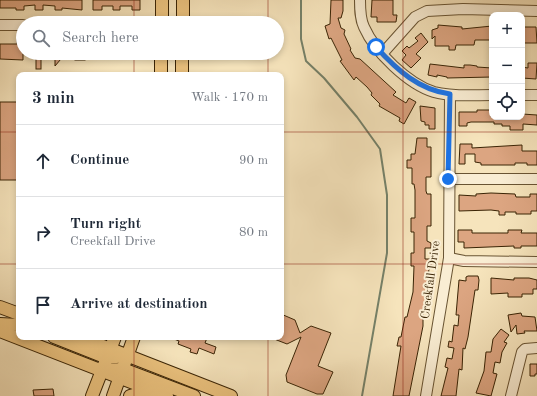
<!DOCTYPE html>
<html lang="en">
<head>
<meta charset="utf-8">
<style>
  body { margin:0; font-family:"Old Standard TT",serif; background:#f2f2f3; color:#1f2937 }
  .controls { position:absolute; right:12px; top:12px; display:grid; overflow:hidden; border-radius:8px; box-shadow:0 2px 6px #0003 }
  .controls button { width:36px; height:36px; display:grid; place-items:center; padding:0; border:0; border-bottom:1px solid #e0e1e3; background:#fff; color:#1f2937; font:20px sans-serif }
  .stop { position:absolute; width:12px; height:12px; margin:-9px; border:3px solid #1a73e8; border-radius:50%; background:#fff }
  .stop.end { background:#1a73e8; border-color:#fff; box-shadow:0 1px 4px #0008 }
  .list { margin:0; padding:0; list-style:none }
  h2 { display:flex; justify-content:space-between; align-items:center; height:52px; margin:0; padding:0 16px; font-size:17px }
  h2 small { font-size:13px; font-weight:400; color:#747a83 }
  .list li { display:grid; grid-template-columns:26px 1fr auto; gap:12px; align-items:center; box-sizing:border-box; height:72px; padding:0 16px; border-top:1px solid #e0e1e3 }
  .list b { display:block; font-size:15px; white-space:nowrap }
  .list p { margin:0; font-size:13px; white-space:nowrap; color:#747a83 }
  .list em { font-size:13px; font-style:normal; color:#747a83 }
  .icon { flex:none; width:22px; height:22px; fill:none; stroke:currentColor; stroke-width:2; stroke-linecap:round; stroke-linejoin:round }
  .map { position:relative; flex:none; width:537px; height:396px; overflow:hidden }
  .search { position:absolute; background:#fff; box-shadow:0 2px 6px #0003; left:16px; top:16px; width:268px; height:44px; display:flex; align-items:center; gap:10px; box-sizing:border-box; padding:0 14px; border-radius:22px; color:#747a83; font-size:15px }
  .panel { position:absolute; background:#fff; box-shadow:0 2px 6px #0003; left:16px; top:72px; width:268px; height:268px; border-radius:8px }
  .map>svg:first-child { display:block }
</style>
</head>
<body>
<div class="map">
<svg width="537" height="396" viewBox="0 0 537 396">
  <rect width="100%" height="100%" fill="#f6e4bc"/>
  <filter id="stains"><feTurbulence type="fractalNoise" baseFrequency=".005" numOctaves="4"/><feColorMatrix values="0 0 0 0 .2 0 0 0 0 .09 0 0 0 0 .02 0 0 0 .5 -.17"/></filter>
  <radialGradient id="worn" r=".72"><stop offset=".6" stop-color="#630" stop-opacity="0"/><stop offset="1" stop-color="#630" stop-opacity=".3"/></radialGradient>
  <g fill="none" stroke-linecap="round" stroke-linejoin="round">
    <path stroke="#758169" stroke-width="2" d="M301,0V39L306,61L324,78L357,117L380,149L387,195V253L362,396"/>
  </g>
  <g fill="#dca581" stroke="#3a2405">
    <path d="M0,0H82V10L62,8V10H55V6L43,5V10H35V5L24,6V10H16V8H0Z"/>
    <path d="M93,0H140V10H132V6H120V10H113V6H102V10H93Z"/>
    <path d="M331,0H343V11L341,18H338L341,28L345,30L344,34L351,49L350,50L355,58L360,59L396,92L393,95L406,103L409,98L416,102L404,124L399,121L400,118L379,106L380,104L371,95L372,93L367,87L356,77L354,80L340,61L342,60L331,38L329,39L325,26L330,24Z"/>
    <path d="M372,0H393V15H397L396,22H377V17H371Z"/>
    <path d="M438,25L462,27V29L492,26V40H475L474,45H456L455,50H449V46H435V36L432,39V30L438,28Z"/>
    <path d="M522,27H536L537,43H522Z"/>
    <path d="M421,33L428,42L416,54L421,58L411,68L402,60L406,55L402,51L407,46L409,48L418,41L415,38Z"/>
    <path d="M17,38H23V60L0,59V44H17Z"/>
    <rect x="36" y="53" width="5" height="16"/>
    <path d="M55,53H66L55,66Z"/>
    <rect x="75" y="53" width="10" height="7"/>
    <path d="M528,63H537L536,79L522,78V67L528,68Z"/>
    <path d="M430,64L464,68V65H470L477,66V67L492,68V77L447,78V77L437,75V77L428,75Z"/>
    <rect x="0" y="102" width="19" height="78"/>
    <path d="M420,106L435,108V129H429V125H425V122L421,121Z"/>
    <path d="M477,110H491V117H522V114L537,115V125L523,124V130H510V126H502V124H494V122H471L467,123V126H459V112H477Z"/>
    <path d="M417,138H427V147H431V177H426V191L427,194H431V226H427V241L431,243V248H425V259H431V267H429L427,299L423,312V326L409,396H393L401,346H397L399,337H401L405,317H407L413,292L414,266H411V253H414V232H411V218H415V190L414,184H412V168H407V160H411V154H415Z"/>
    <path d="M460,144H472V148L522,145V151H537V165H527V163H515V165H481V163L475,162V154H465V164H459Z"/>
    <path d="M491,193L515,194L516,197H530V194H537V211H531V214H516V212H505V215H499V211L491,210L459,211V195L476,196V194Z"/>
    <path d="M458,230H472V233H508V230H522L521,233H537V246H521V248H514V246L464,248V242H458Z"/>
    <path d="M468,276H478L479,280L478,290H475L468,337L465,349L463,348L462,370L459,369L456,396H441L448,368L445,367L447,358L452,359L454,348L448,347L449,341L452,342L454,325L458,326L459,315H456L459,280L466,281V277Z"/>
    <path d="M491,278L514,280V278H529L537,280V289H533V294H522V297H508V293L491,294Z"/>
    <path d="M521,313L522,316L535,317L537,331H524L525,333L517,334L516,325L511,332L508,315Z"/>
    <path d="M281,314L295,320L300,333L311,326L331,333L318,366L333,372L323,394H317L287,382L286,375L301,337L287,344L269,337H281Z"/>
    <path d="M501,329L509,335L504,342L507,343L502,352L500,363L495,362L493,373L497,374L491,396L476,393L484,371L486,352H491L493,339Z"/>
    <path d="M169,337H204L207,338L205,343L216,347L214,354L199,348L197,354L190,352L191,349L178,344L179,341Z"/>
    <path d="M530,364H537V374H535V376H530Z"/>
    <path d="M53,389L54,396H34L33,390Z"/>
  </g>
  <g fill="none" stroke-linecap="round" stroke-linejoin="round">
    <g stroke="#695433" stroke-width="12">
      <g id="minor">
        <path d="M360,0C360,9 360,19 364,27C375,52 408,84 434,92C452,97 473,95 492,95"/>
        <path d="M0,25H23"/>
        <path d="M382,54L415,17L427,11L463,9L537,11"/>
        <path d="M522,95H537"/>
        <path d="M449,179H537"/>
        <path d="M449,258L464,261L537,262"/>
        <path d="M426,396L449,258L450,95"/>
        <path d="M511,396L522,352L525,349L537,348"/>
      </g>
    </g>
    <g stroke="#3a2405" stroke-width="14">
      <g id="major">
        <path d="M183,0V23"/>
        <path d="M162,23V0"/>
        <path d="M161,75V53"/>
        <path d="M182,75V53"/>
        <path d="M0,307L19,314"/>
        <path d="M0,324L19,325"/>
        <path d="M0,331L167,396"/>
        <path d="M54,337L107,358L125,356"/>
        <path d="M80,337L231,396"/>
        <path d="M105,370L123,369L194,396"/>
        <path d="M92,396L115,337"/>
        <path d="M113,396L134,337"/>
        <path d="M130,396L144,392L154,393"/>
      </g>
    </g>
    <use href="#minor" stroke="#f9edd3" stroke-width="10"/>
    <use href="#major" stroke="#ebc27e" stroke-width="12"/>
  </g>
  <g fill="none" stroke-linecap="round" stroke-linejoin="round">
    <path stroke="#1a73e8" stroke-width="5" d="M376,47C397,70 419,90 450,94L448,179"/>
  </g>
  <path fill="none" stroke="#8f2418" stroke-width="1" stroke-opacity="0.55" d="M134,0V23M268,0V23M403,0V396M134,53V75M268,53V75M0,132H19M281,132H537M0,264H19M281,264H537M134,337V396M268,337V396"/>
  <g text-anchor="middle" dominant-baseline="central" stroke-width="4" stroke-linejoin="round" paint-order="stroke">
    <g font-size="12" fill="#3a2405" stroke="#f9edd3">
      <text transform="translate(431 280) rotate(-82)">Creekfall Drive</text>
    </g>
  </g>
  <rect width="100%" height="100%" filter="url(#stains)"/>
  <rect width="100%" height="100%" fill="url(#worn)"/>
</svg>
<div class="controls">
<button>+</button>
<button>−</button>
<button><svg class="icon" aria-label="locate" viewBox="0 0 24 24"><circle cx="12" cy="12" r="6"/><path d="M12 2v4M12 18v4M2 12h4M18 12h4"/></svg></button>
</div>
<div class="stop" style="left:376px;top:47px"></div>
<div class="stop end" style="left:448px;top:179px"></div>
<div class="search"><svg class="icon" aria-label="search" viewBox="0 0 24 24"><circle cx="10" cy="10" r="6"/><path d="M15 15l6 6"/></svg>Search here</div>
<section class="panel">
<h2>3 min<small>Walk · 170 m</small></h2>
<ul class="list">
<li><svg class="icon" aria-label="ahead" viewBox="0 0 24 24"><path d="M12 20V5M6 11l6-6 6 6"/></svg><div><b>Continue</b></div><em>90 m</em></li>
<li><svg class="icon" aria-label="right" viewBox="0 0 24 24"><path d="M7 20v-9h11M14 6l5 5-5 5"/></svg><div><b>Turn right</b><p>Creekfall Drive</p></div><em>80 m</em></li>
<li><svg class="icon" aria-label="arrive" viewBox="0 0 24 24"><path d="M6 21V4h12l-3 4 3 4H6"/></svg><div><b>Arrive at destination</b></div></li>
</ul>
</section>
</div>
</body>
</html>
